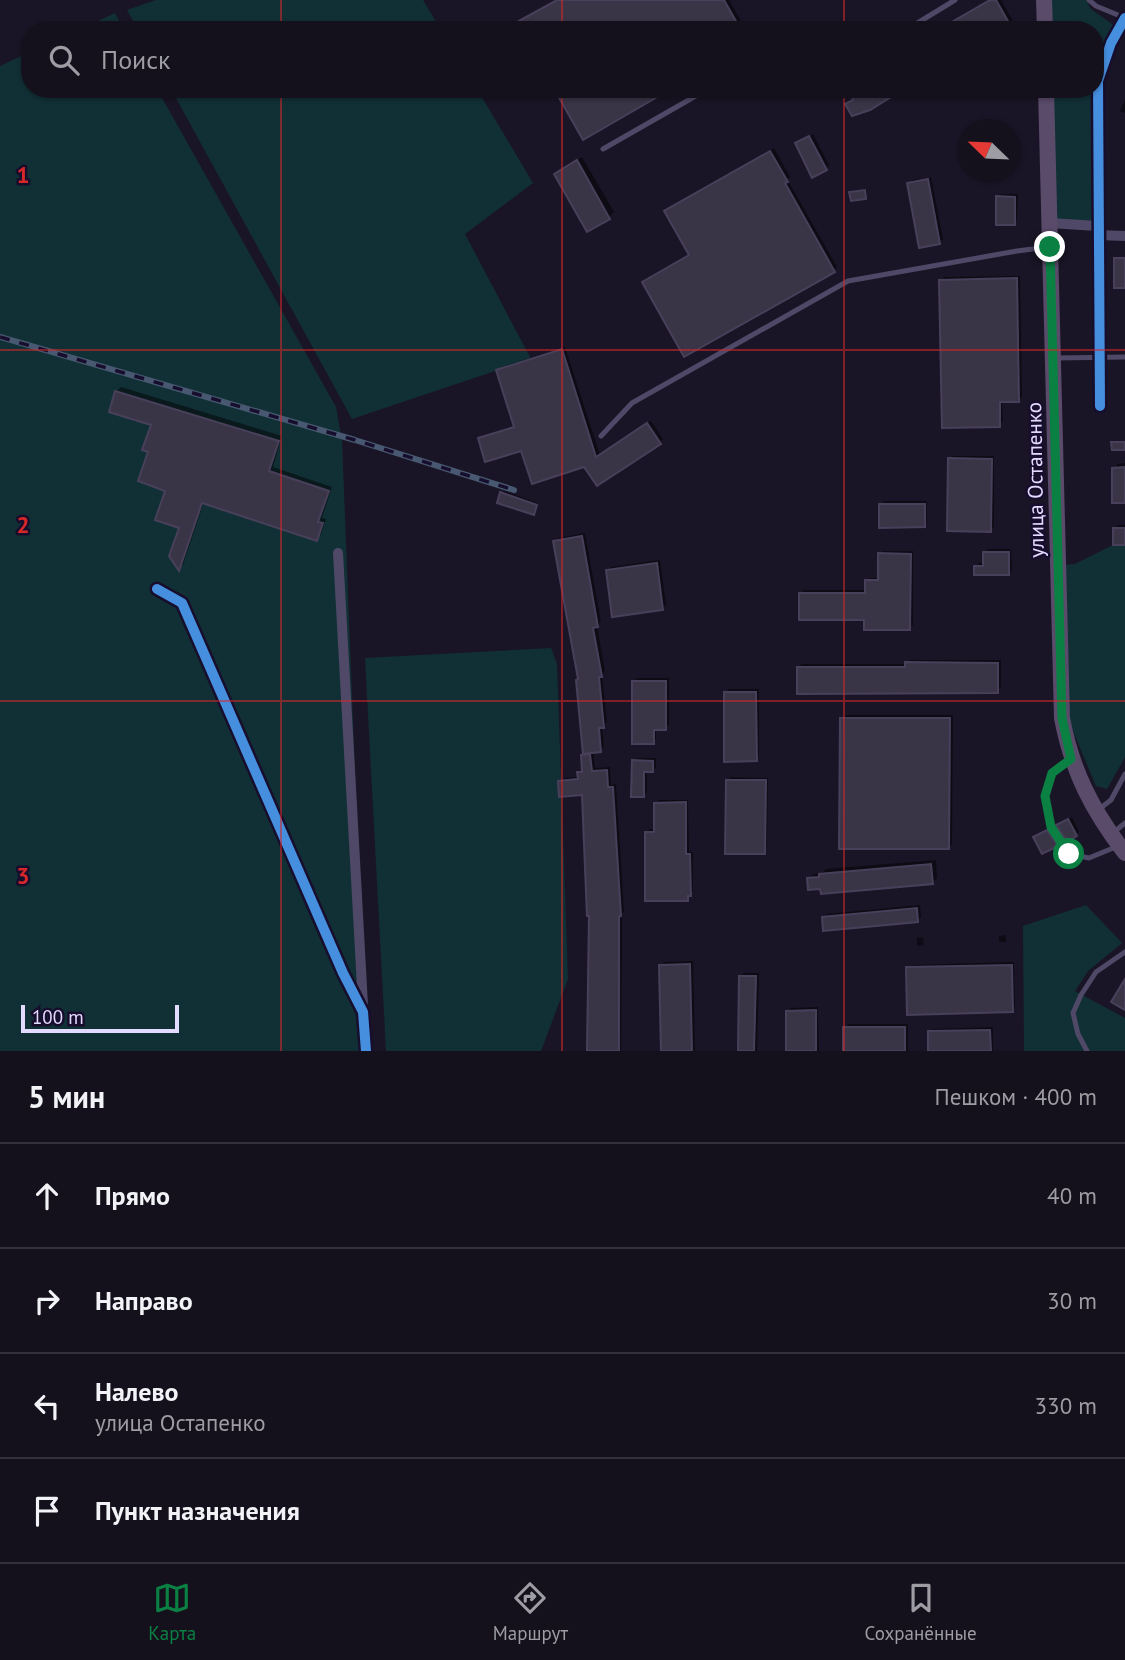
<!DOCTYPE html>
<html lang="ru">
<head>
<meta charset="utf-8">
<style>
  body { margin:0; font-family:"PT Sans",sans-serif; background:#1d1925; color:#f1f3f6 }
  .compass { position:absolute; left:957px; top:119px; width:63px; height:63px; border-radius:50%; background:#14101c; box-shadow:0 2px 5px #0004; rotate:293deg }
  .scale { position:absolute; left:21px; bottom:18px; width:158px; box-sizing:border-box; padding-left:7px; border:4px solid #e3daff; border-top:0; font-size:19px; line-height:24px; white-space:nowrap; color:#e3daff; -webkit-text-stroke:5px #170e2d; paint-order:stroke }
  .stop { position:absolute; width:21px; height:21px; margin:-16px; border:5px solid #0b8043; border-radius:50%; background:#fff }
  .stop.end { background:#0b8043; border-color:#fff; box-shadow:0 2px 7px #0008 }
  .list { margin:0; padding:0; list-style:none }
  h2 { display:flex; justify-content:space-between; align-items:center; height:91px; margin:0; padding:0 28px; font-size:30px }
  h2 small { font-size:23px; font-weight:400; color:#9d9da3 }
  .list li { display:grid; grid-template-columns:46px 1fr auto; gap:21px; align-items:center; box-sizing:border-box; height:105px; padding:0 28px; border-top:2px solid #33303b }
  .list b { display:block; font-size:26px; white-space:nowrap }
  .list p { margin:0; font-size:23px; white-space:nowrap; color:#9d9da3 }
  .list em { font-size:23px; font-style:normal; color:#9d9da3 }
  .icon { flex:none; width:38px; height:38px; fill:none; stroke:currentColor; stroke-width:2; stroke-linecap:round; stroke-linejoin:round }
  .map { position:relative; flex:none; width:1125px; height:1051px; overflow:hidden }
  .search { position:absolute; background:#14101c; box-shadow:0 2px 5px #0004; left:21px; right:21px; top:21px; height:77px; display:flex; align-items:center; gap:18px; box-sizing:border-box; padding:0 24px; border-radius:28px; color:#9d9da3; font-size:26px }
  .sheet { height:511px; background:#14101c }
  nav { display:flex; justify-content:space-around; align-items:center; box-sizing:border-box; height:98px; border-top:2px solid #33303b; background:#14101c; font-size:19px; color:#9d9da3 }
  nav a { display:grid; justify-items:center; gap:4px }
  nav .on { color:#0b8043 }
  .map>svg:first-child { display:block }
</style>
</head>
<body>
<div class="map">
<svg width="1125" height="1051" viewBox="0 0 1125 1051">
  <rect width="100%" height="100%" fill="#1a1526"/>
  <g fill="#113036">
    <path d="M156,0H423L441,30H138L127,10Z"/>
    <path d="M1044,0H1086L1091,9L1119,29L1098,81L1097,226L1050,223L1046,89H1095V30H1045Z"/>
    <path d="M115,13L124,30H79Z"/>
    <path d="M30,52V89H157L336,407L342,441L366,1051H0V66Z"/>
    <path d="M171,89H477L533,183L465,234L531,359L352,419Z"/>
    <path d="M1113,545H1125V757L1107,789L1096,786L1066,714L1063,565L1075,564Z"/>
    <path d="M551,648L557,664L568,979L541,1051H386L365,658Z"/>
    <path d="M1086,905L1122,943L1088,971L1075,991L1125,1018V1051H1024L1023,926Z"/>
  </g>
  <g fill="#0007">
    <path d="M557,0H729L746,30H523V19Z"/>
    <path d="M990,0H1001L1014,23L1011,26L1004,30H938Z"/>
    <path d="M1125,100V113L1120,111Z"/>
    <path d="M813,134L829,165L826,169L797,144Z"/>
    <path d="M774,148L790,177L787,179L837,267L833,270L644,282L690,254L669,208Z"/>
    <path d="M582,157L614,212L609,217L556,174Z"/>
    <path d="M931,177L943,239L940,243L909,184L912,180Z"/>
    <path d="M867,189L865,197L851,192L853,191Z"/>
    <path d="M1001,194H1018L1017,220L1014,224L998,197Z"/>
    <path d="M1020,276L1022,397L1018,400L1002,401L1003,421L1000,425L941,281L944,277Z"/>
    <path d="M565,347L600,455L651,421L663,439L659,442L585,465L480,439L484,435L515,426L498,371L501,367Z"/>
    <path d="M121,387L282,436L273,467L332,487L322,518L326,519L321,535L316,539L204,502L183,565L179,568L181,527L168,490L150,451L153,424L111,411L117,391Z"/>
    <path d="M953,456H994V527L990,530L950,459Z"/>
    <path d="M1125,463V501L1114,468L1118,464Z"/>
    <path d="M504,491L538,503L535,512L533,513L502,493Z"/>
    <path d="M884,501H927V522L924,525L881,505Z"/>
    <path d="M1118,525H1125V543L1114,529Z"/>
    <path d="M585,533L601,622L597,626L605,671L602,674L607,722L602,727L604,747L600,750L593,751L595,768L610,767L611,785L616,784L624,911L622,914L621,1051H589L591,914L583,793L560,782L564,778L579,777V773L583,769V755L585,753L579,679L555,542L559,538Z"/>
    <path d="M988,549H1011L1012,570L1009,574L975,567L979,563H985V553Z"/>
    <path d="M883,551H913V625L910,628L866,618L800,594L804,590H866V581L870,578H879L880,554Z"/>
    <path d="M660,560L666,605L662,608L608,571L611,567Z"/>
    <path d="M910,660H1001V687L997,691L798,667L802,664H906Z"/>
    <path d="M637,678H669V725L665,728H656V739L653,742L634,681Z"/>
    <path d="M729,689H759V756L756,760L726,693Z"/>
    <path d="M845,715H953L952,844L948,848L842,718Z"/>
    <path d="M637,758H656V767L653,771L647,770V792L643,795L634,761Z"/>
    <path d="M731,777L768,778L767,849L764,852L728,781Z"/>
    <path d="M659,800H688L689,852H693V891L687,899L646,833L650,829H656V804Z"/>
    <path d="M1072,817L1079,832L1076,835L1058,825Z"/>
    <path d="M1050,828L1059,842L1057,845L1035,837Z"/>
    <path d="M936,860L937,878L932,883L822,887L809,878L814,874L822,873L826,869Z"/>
    <path d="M920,905L921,917L917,921L824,917L827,914Z"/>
    <path d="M1006,935V942H999V936Z"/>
    <path d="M923,937L924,945L917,946V938Z"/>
    <path d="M693,961L695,1051H662L660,966L664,962Z"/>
    <path d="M1014,962L1015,1007L1012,1010L908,968L912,965Z"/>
    <path d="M744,973H759L757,1051H739L741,976Z"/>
    <path d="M818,1007L819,1051H788L787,1011L791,1008Z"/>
    <path d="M849,1024H908V1051H845V1027Z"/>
    <path d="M993,1027V1051H930L929,1032L933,1029Z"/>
  </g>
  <g fill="#3a3447" stroke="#48405a" stroke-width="2">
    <path d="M557,0H724L741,30H521L517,22Z"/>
    <path d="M990,0H996L1013,30H938Z"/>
    <path d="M554,89H671L583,140Z"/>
    <path d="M867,89H904L870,110L852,116L845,104L853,100L852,97Z"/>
    <path d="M809,136L827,170L812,178L795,143Z"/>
    <path d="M770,151L788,182L785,183L835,272L684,357L642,282L689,255L664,211Z"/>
    <path d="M577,160L610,219L587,232L554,174Z"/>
    <path d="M928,179L940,244L919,248L907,183Z"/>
    <path d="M865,190L866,199L851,201L849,192Z"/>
    <path d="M996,196L1015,197V225H996Z"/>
    <rect x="1114" y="258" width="11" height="30"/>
    <path d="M1017,278L1019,402H1000V427L942,428L939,280Z"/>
    <path d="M562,349L596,457L647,423L661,444L597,486L584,467L532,484L521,451L485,462L478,438L514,427L496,370Z"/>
    <path d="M115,391L279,441L269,471L329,491L318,522L323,523L317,541L202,503L179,571L169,556L179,528L155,520L165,491L138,481L148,452L142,450L151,425L109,412Z"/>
    <path d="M1111,442H1125V450H1112Z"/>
    <path d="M948,458L992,459L991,532L947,531Z"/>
    <path d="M1125,467V503H1112V468Z"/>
    <path d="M500,492L537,505L534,515L497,503Z"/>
    <path d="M879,504H925V527L879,528Z"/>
    <rect x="1113" y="528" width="12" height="17"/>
    <path d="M582,536L598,627L593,628L602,677H599L604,728H599L601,752L583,754L576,680L578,679L553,541Z"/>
    <path d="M983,552H1009V575H974V566H983Z"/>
    <path d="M878,553L911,554L910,630H864V620H799V593H865V580H878Z"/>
    <path d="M657,563L663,610L612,617L606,570Z"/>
    <path d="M905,662L998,663V693L797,694V667H905Z"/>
    <path d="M632,681H666V730H654V744H632Z"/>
    <path d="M724,692H756L757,761L724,762Z"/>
    <path d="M840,718H950L949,849H839Z"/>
    <path d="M590,754L592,771L607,770L608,787H613L621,916L619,917V1051H587L589,916H587L582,795L559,797L558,781L578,779L577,772H582L581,755Z"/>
    <path d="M632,760L653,761V772H644V797H631Z"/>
    <path d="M726,780H766L765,854H725Z"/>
    <path d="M686,802V854H690L691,896H688V901H645V832H654V803Z"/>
    <path d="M1068,819L1077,836L1067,842L1056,825Z"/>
    <path d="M1047,830L1058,846L1042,854L1033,837Z"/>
    <path d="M931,864L933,884L821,894L820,889L808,890L807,878L819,877V874Z"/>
    <path d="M917,908L918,922L823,931L822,917Z"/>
    <path d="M690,964L692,1051H661L659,965Z"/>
    <path d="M1012,965L1013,1012L907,1015L906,967Z"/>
    <path d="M739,976H756L754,1051H738Z"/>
    <path d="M1125,979V1010L1111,1002Z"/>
    <path d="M816,1010V1051H786V1011Z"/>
    <rect x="843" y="1027" width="62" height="24"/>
    <path d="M990,1030L991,1051H928V1031Z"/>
  </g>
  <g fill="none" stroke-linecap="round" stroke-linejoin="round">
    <g stroke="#4f4967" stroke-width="5">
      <path d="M1089,0L1096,6L1125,18"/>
      <path d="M906,30L955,0"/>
      <path d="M603,149L708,89"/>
      <path d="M1056,358L1125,357"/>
      <path d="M601,436L632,403L848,281L1017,251L1049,247"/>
      <path d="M1071,759L1052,773L1045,796L1051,827L1069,854L1089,858L1118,846"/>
      <path d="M1098,810L1111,800L1125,774"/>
      <path d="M1114,832L1125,823"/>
      <path d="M1087,1051L1078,1034L1073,1013L1081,995L1096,972L1125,952"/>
    </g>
    <g stroke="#4f4967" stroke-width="10">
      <path d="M1050,223L1097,226"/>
      <path d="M1097,235L1125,236"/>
      <path d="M1100,406L1098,81L1111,43L1125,18"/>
      <path d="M338,553L363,1005"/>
      <path d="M157,589L182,603L343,973L363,1012L366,1051"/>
    </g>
    <g stroke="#5a4b6b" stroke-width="16">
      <path d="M1044,0L1045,30"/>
      <path d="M1046,89L1062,718C1072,771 1092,810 1125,853"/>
    </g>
    <g stroke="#485871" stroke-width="6">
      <path id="rail" d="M0,337L355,440L514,490"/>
    </g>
    <use href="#rail" stroke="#170e2d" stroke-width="3.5" stroke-dasharray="10" stroke-linecap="butt"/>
    <g stroke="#170e2d" stroke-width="15">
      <g id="cycleway">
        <path d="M1100,406L1098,81L1111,43L1125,18"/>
        <path d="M157,589L182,603L343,973L363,1012L366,1051"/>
      </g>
    </g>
    <use href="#cycleway" stroke="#468fdf" stroke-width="10"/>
  </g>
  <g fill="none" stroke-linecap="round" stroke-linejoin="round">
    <path stroke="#0b8043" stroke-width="9" d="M1050,247L1062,718L1071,759L1052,773L1045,796L1051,827L1069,854"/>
  </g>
  <path fill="none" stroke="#d62828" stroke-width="2" stroke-opacity="0.55" d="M281,0V30M562,0V30M844,0V30M281,89V1051M562,89V1051M844,89V1051M0,350H1125M0,701H1125"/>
  <g text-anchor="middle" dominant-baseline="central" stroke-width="5" stroke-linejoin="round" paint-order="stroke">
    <g font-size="21" fill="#e3daff" stroke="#170e2d">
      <text transform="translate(1035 480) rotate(-91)">улица Остапенко</text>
    </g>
  </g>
  <g font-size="23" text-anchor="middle" font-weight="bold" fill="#d62828" stroke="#170e2d" stroke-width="5" stroke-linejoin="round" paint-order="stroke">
    <text x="23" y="183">1</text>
    <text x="23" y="533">2</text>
    <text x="23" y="884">3</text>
  </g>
</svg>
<svg class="compass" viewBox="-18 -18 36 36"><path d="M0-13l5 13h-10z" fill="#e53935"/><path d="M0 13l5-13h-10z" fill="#9d9da3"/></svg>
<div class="scale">100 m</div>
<div class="stop" style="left:1069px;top:854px"></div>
<div class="stop end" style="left:1050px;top:247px"></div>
<div class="search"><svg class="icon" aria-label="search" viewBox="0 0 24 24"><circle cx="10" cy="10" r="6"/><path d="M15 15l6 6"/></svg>Поиск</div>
</div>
<section class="sheet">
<h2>5 мин<small>Пешком · 400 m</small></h2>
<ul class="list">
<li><svg class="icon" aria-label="ahead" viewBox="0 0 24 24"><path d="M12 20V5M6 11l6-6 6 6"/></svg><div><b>Прямо</b></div><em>40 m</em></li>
<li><svg class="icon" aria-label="right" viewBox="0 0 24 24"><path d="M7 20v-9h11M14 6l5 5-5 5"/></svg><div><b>Направо</b></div><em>30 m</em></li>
<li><svg class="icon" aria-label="left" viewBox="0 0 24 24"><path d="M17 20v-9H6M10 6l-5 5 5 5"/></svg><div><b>Налево</b><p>улица Остапенко</p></div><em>330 m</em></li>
<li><svg class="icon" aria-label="arrive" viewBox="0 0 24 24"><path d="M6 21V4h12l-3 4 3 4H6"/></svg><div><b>Пункт назначения</b></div></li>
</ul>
</section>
<nav>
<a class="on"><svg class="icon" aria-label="map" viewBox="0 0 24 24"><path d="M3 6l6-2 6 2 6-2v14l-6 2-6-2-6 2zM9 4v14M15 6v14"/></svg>Карта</a>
<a><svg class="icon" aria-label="directions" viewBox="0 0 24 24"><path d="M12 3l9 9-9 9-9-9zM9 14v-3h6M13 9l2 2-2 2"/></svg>Маршрут</a>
<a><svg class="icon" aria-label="saved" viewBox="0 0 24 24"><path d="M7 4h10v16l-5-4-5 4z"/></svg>Сохранённые</a>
</nav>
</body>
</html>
